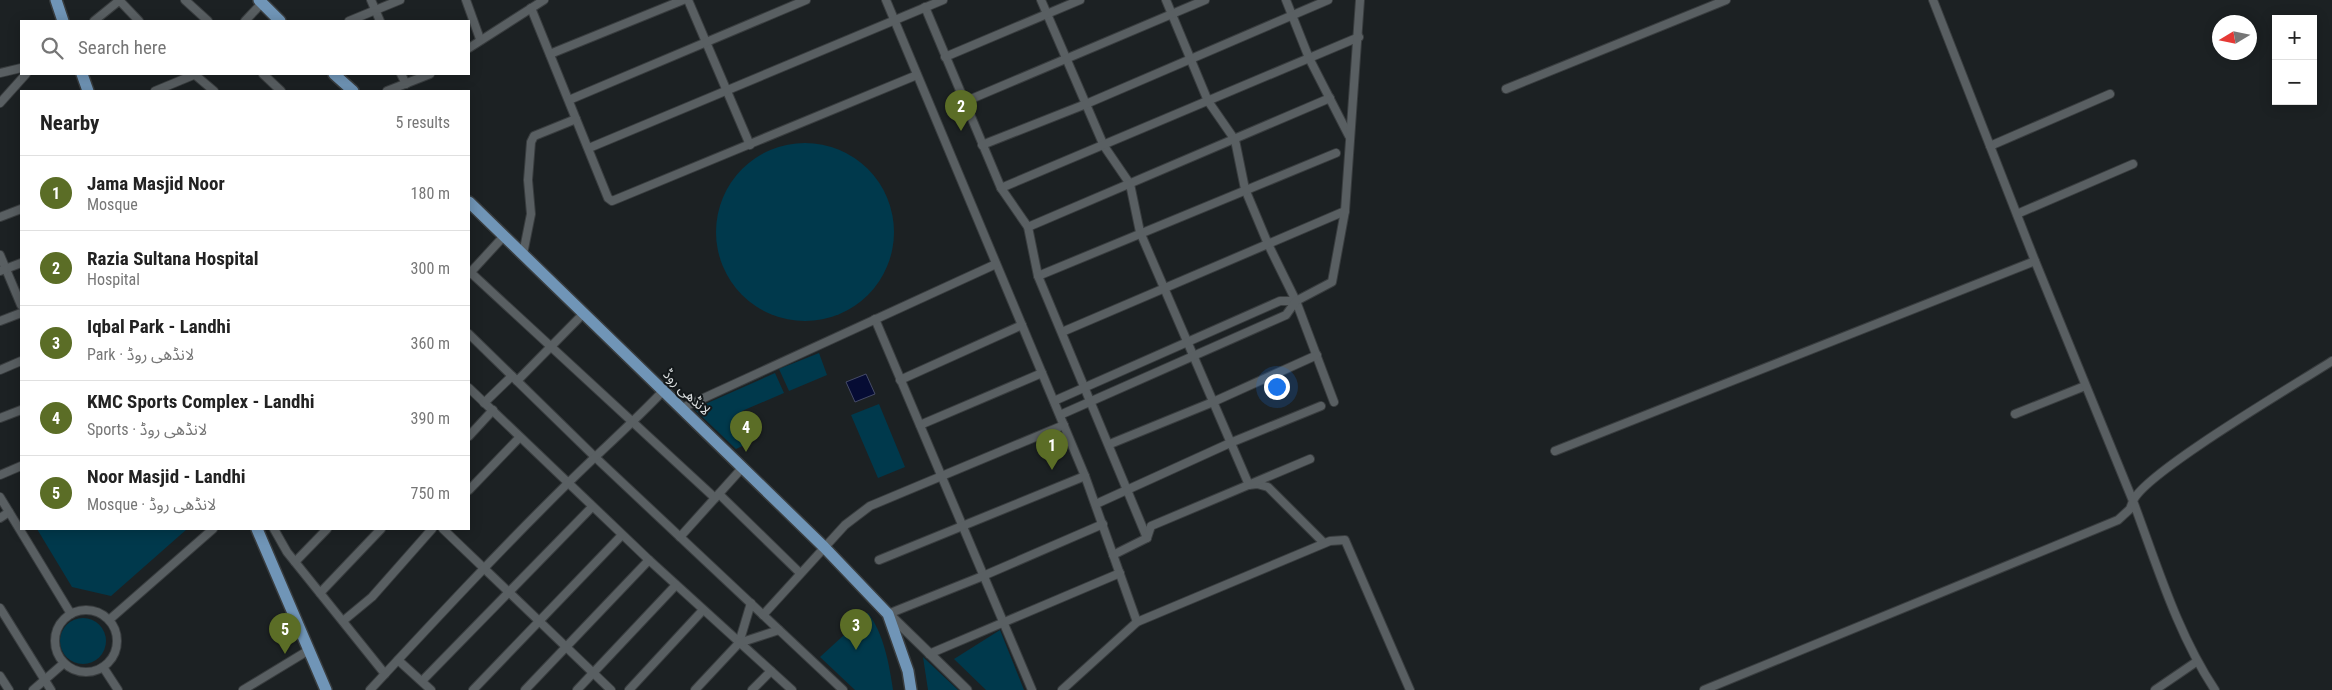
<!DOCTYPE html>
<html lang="en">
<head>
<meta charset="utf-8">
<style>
  body { margin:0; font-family:"Roboto Condensed","Noto Sans Arabic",sans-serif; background:#f6f6f6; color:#222 }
  .controls { position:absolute; right:15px; top:15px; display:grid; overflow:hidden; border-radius:0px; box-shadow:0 2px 12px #0003 }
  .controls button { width:45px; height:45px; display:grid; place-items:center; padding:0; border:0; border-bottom:1px solid #e0e0e0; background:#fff; color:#222; font:25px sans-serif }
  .compass { position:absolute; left:2212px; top:15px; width:45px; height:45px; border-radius:50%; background:#fff; box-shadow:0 2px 12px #0003; rotate:260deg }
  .you { position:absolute; left:1276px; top:386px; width:18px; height:18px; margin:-12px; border:4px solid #fff; border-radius:50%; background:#1a73e8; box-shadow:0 0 0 8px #1a73e833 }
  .badge { display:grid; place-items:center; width:32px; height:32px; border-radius:50%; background:#5b6d26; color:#fff; font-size:16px; font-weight:700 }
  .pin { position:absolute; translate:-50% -41px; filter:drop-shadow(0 1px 2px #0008) }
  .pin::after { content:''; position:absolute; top:26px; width:18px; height:15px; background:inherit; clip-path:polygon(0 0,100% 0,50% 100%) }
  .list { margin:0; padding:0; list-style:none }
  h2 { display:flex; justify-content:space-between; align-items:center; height:65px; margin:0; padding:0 20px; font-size:21px }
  h2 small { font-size:16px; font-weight:400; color:#767676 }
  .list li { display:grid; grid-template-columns:32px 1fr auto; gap:15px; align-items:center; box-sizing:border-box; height:75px; padding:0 20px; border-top:1px solid #e0e0e0 }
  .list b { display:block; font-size:19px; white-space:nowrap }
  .list p { margin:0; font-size:16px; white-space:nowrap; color:#767676 }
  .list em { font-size:16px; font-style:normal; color:#767676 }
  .icon { flex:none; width:28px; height:28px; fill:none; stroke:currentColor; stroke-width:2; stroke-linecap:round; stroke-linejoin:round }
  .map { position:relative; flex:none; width:2332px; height:690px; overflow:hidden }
  .search { position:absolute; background:#fff; box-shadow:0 2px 12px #0003; left:20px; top:20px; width:450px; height:55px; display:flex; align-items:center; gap:12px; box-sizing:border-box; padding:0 18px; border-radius:0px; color:#767676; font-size:19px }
  .panel { position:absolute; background:#fff; box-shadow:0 2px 12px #0003; left:20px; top:90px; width:450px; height:440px; border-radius:0px }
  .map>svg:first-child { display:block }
</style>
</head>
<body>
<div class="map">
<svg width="2332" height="690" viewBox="0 0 2332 690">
  <rect width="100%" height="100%" fill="#1c2123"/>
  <g fill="#00394c">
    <circle cx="805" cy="232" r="89"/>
    <path d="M819,353L827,375L789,391L779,369Z"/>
    <path d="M775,373L784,393L742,411L741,417L751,442L736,449L694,409Z"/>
    <path d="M879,404L905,467L878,478L851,415Z"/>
    <path d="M37,529H187L111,596L72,587Z"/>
    <path d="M868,613C884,634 889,664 893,690H855L820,657Z"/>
    <circle cx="83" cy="641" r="23"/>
    <path d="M1000,630L1024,690H986L954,659Z"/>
    <path d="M923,657L958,690H928Z"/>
  </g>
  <path fill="#060c34" stroke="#454b67" d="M866,374L875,394L855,402L846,382Z"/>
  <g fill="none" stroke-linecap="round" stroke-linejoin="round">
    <g stroke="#393d3f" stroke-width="10">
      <g id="minor">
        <path d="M119,0L139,21"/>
        <path d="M185,0L208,21"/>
        <path d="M371,0L380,21"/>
        <path d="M466,0L480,39"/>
        <path d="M688,0L750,145"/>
        <path d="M886,0L1085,476L1137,622"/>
        <path d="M1041,0L1104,146L1130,184L1140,232L1249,485L1257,484L1268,487L1324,543"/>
        <path d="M1166,0L1208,101L1235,140L1245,189L1268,244L1296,301L1334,402"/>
        <path d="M1286,0L1309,58L1349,136"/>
        <path d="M925,7L1001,188L1028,227L1038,276L1147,538"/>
        <path d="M531,8L608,198L612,201L917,75"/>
        <path d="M94,21L120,0"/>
        <path d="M245,21L262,3"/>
        <path d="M349,21L400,0"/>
        <path d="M469,48L544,0"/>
        <path d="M550,54L683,0"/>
        <path d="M945,57L1080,0"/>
        <path d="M0,73L21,68"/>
        <path d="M194,74L214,91"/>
        <path d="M263,74L281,91"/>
        <path d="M401,74L406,84"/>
        <path d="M1506,89L1726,0"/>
        <path d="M155,91L196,74"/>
        <path d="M387,91L430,74"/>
        <path d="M569,100L806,0"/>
        <path d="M964,102L1205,0"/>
        <path d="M0,103L26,74"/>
        <path d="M982,145L1086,104L1328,0"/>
        <path d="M1990,146L2110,94"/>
        <path d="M589,148L943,0"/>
        <path d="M1001,188L1359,37"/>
        <path d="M2017,214L2133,164"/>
        <path d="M0,217L21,209"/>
        <path d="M1028,227L1330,98"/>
        <path d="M523,254L531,214L528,180L531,142L534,136L576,119"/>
        <path d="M0,255L21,305"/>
        <path d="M0,271L21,263"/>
        <path d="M469,271L715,498"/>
        <path d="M469,274L504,236"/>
        <path d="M1038,276L1336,153"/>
        <path d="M875,319L1032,690"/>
        <path d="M0,321L21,313"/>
        <path d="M1062,332L1345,211"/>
        <path d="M469,334L595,457L843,690"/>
        <path d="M0,370L21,361"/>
        <path d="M900,380L1022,325"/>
        <path d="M517,381L584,313"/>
        <path d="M469,388L649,560L792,690"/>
        <path d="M1054,401L1280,301H1296L1332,282L1345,211L1360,0"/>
        <path d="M484,403L512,376"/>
        <path d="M682,408L996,264"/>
        <path d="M2015,414L2085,386"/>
        <path d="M1060,415L1286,315L1296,301"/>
        <path d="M0,418L21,410"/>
        <path d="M920,425L1042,373"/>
        <path d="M469,436L493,410"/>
        <path d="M1110,444L1213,402L1317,355"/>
        <path d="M1555,451L2035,261"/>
        <path d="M0,475L21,466"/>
        <path d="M469,490L519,438"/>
        <path d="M719,494L800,573"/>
        <path d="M0,497L71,614"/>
        <path d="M1096,504L1230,443L1321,406"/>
        <path d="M0,518L9,512"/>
        <path d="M274,529L287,552L385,674"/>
        <path d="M443,529L611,690"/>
        <path d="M680,537L743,467"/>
        <path d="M1113,555L1147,538L1151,526L1310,459"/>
        <path d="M879,560L1085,476"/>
        <path d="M295,562L327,529"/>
        <path d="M320,593L381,529"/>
        <path d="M0,608L51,690"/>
        <circle cx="86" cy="641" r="31"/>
        <path d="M888,614L983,576L1103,524"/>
        <path d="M763,615L845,525L870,506L1064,425"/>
        <path d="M109,620L213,529"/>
        <path d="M343,621L372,597L432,529"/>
        <path d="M739,643L751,603"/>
        <path d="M929,654L1120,573"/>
        <path d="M398,660L431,690"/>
        <path d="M103,667L118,690"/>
        <path d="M0,676L9,690"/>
        <path d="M422,681L592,507"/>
        <path d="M33,690L64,663"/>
        <path d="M243,690L309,650"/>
        <path d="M370,690C434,621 498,552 565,486C598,453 632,424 664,390"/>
        <path d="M473,690L622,535"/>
        <path d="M525,690L649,560"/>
        <path d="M577,690L676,585"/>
        <path d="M629,690L703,610"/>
        <path d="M695,690L739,643L779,630"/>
        <path d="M752,690L771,671"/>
        <path d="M1062,690L1137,622L1330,541L1345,540L1410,690"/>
        <path d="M1704,690L2118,520L2130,509L2133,501L2035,261L1933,0"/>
        <path d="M2155,690L2196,662"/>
        <path d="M2215,690C2177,633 2157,565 2133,501C2144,473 2298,383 2332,361"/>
      </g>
    </g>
    <g stroke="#393d3f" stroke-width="11">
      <path id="tertiary" d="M890,615L967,690"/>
    </g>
    <g stroke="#393d3f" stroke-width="14">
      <g id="primary">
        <path d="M56,0L63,21"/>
        <path d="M259,0L280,21"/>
        <path d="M82,74L88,91"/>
        <path d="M334,74L353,91"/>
        <path d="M469,202L824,547L888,614L908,671L911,690"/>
        <path d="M257,529L326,690"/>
      </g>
    </g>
    <use href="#minor" stroke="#595f62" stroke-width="8"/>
    <use href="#tertiary" stroke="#595f62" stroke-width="9"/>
    <use href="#primary" stroke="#7095b7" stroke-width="11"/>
  </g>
  <g text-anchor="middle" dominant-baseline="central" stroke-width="4" stroke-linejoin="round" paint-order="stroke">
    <g font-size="14" fill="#d9ddde" stroke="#13181a">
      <text transform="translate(687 392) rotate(44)">لانڈھی روڈ</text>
    </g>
  </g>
</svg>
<div class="controls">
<button>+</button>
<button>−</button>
</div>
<svg class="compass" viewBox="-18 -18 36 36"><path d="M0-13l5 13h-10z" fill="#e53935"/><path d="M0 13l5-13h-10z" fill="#767676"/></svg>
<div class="you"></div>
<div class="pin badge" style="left:1052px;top:470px">1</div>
<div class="pin badge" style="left:961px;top:131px">2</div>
<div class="pin badge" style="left:856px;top:650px">3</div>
<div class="pin badge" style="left:746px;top:452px">4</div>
<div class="pin badge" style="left:285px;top:654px">5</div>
<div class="search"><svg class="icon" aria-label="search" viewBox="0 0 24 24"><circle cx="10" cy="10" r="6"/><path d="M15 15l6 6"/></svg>Search here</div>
<section class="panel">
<h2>Nearby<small>5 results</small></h2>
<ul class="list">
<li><span class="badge">1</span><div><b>Jama Masjid Noor</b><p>Mosque</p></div><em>180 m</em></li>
<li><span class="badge">2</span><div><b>Razia Sultana Hospital</b><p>Hospital</p></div><em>300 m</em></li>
<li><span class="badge">3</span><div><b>Iqbal Park - Landhi</b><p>Park · لانڈھی روڈ</p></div><em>360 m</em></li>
<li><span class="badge">4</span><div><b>KMC Sports Complex - Landhi</b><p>Sports · لانڈھی روڈ</p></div><em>390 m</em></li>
<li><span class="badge">5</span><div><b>Noor Masjid - Landhi</b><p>Mosque · لانڈھی روڈ</p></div><em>750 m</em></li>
</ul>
</section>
</div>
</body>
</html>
